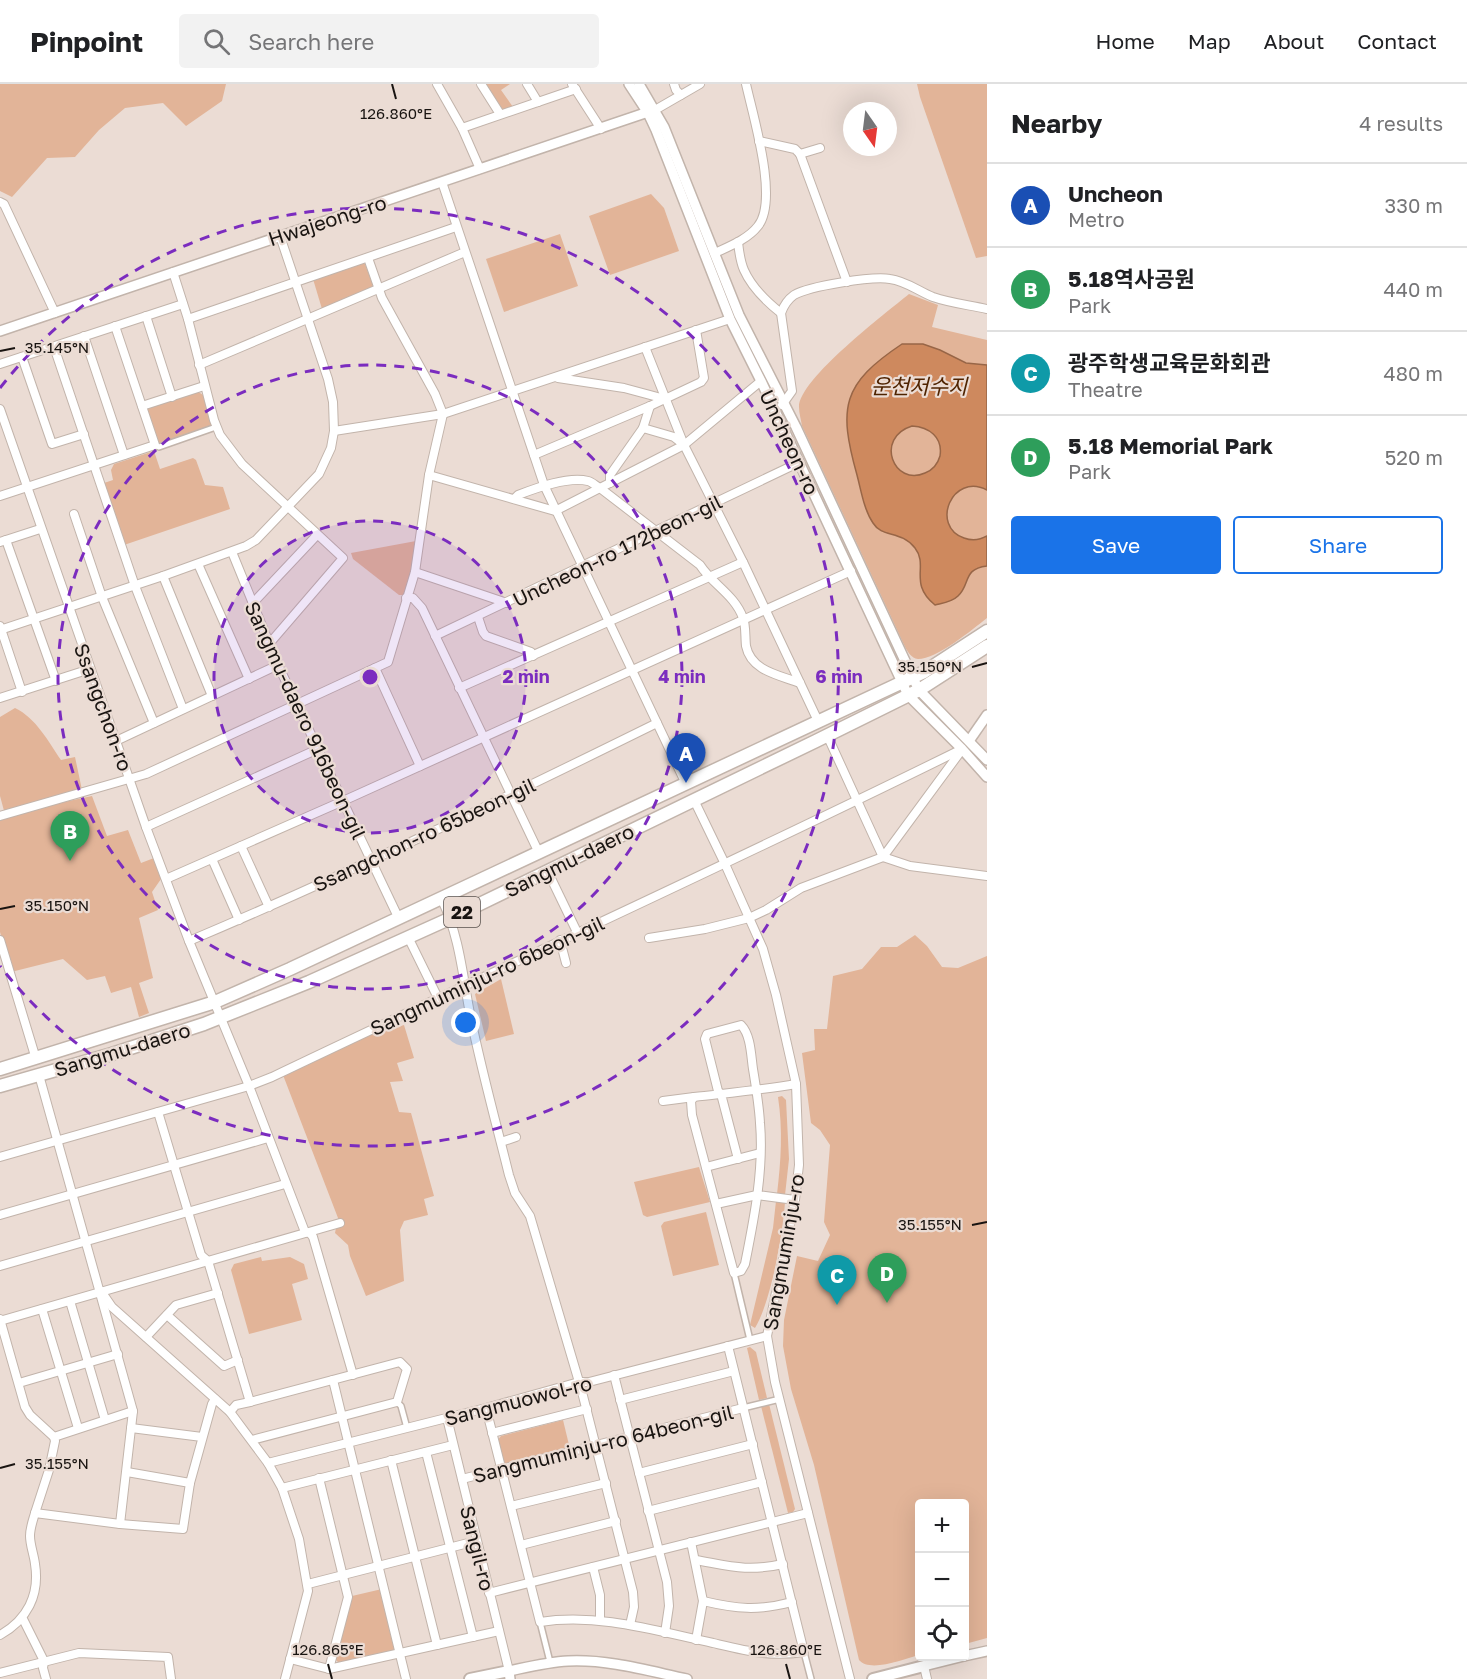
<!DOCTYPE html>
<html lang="en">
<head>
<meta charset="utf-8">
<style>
  body { margin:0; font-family:"Golos Text","Noto Sans KR",sans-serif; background:#f2f2f2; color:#202124 }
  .controls { position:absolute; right:18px; bottom:18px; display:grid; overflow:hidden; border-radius:6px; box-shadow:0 6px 24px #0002 }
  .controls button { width:54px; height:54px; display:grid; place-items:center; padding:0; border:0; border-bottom:2px solid #e0e0e0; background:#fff; color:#202124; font:30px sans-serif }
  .compass { position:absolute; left:843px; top:18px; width:54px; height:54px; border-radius:50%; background:#fff; box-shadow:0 6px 24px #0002; rotate:166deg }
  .you { position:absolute; left:466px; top:939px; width:21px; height:21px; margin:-15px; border:4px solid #fff; border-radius:50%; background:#1a73e8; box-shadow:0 0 0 9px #1a73e833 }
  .badge { display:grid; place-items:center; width:39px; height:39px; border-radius:50%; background:#1a73e8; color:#fff; font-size:20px; font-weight:700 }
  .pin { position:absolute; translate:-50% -50px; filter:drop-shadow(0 2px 3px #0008) }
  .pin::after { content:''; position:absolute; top:32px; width:21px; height:18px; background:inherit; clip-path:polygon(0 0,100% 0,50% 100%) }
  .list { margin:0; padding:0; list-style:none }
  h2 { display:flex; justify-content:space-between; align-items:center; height:78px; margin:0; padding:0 24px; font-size:26px }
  h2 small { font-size:20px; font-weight:400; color:#757577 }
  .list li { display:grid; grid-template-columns:39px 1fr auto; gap:18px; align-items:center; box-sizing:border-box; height:84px; padding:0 24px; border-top:2px solid #e0e0e0 }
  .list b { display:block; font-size:22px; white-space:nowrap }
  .list p { margin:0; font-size:20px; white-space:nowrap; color:#757577 }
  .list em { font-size:20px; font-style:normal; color:#757577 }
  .actions { display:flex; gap:12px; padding:18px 24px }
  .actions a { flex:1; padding:14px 0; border:2px solid #1a73e8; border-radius:6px; text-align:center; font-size:21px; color:#1a73e8 }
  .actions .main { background:#1a73e8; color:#fff }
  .icon { flex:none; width:33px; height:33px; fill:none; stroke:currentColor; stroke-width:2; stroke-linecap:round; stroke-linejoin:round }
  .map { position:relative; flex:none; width:987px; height:1595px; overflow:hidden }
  header { display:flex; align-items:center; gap:36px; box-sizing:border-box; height:84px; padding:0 30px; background:#fff; border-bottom:2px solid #e0e0e0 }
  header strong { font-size:28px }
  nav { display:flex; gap:33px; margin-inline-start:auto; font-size:21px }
  .search { width:420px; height:54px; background:#f2f2f2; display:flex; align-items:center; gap:15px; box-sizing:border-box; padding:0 21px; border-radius:6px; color:#757577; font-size:22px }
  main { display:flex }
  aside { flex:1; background:#fff }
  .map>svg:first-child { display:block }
</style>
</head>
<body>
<header>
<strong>Pinpoint</strong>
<div class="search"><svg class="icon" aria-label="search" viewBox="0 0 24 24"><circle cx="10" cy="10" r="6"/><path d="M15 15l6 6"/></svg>Search here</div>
<nav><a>Home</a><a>Map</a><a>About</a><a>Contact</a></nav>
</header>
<main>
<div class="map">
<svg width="987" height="1595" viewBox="0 0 987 1595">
  <rect width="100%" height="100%" fill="#ebdcd4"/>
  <g fill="#e2b498">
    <path d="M0,0H226L222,17L186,42L163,19L125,24L99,46L75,73L47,74L12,113L0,107Z"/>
    <path d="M486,0H510L501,6L513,23L503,26Z"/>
    <path d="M917,0H987V172L976,174L920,13Z"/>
    <path d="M651,110L664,124L679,167L610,191L589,132Z"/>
    <path d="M560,150L578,202L504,228L486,175Z"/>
    <path d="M362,178L365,180L373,201L370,205L322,225L313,195Z"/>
    <path d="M909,210L938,221L932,243L987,256V534C973,545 937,575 918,575C911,574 908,568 905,563L802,342C801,336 799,329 799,323C799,295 886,229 909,210Z"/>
    <path d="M197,307L203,311L212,343L158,361L146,326L148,322Z"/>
    <path d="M154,367L160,385L193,374L196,376L205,401L223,403L230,425L124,461L104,399L113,396L111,386L114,380Z"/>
    <path d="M416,457L413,484L404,511H399L353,475L351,469Z"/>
    <path d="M15,624C36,634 48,657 61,676L75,673L82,706L62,712L64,718L92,712L107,752L128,746L141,779L154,774L161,795L152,808L158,826L139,834L153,894L139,899L149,929L139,933L131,903L111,909L105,892L87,896L63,875L11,888L0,848V736L6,734L0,712V633Z"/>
    <path d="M915,851L927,862L942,883L958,884L987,872V1554L965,1560L964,1420H920L919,1571C904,1575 870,1589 859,1576L814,1381L791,1305L783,1262L784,1236L797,1172L818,1177L830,1151L824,1138L830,1061L820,1046L811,1039L802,969L815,966L814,945H827L833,892L862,885L881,863H897Z"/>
    <path d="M501,895L514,950L486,957L475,910Z"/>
    <path d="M404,941L414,974L397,979L403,997L390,998L399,1028L411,1029L434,1112L424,1115L428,1131L404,1137L400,1146L404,1197L366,1212L350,1172L348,1161L335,1149L338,1134L283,991L385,942L387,946Z"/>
    <path d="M782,1012L786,1016L789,1075L785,1111L777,1110C781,1077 783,1046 778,1013Z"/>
    <path d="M699,1083L710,1118L647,1133L643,1131L634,1098Z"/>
    <path d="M776,1117L785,1118C783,1149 771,1218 755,1244L750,1241L773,1144Z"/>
    <path d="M706,1128L719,1181L673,1192L661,1142L664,1138Z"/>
    <path d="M261,1173L262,1177L290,1173L304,1180L308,1195L292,1200L302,1236L249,1250L231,1186L234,1180Z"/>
    <path d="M750,1263L756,1268L767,1314L759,1316L747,1264Z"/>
    <path d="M769,1320L795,1425L793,1428L788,1429L761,1322Z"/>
    <path d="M563,1336L570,1365L508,1381L503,1378L497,1357L501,1352Z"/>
    <path d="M382,1505L395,1563L393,1567L340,1580L335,1575L352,1512Z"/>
  </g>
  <path fill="#ce895e" stroke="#986647" stroke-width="1.5" fill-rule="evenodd" d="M902,260H923L940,266L966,279L987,281V406C952,388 930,442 964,454C972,457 980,456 987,452V482C962,485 971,500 958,512C952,518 943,519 935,521C908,499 929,482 915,464C901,446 882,454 873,439C864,426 861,406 857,391C838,323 842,300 902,260ZM912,342C929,343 943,353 940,372C938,379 933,386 925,389C894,403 874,354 912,342Z"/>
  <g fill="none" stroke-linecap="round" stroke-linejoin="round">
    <g stroke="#c2b4ab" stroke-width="8">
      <g id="pedestrian">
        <path d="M155,361L159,363L216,343"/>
        <path d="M734,1189L750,1256"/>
        <path d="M397,1318L401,1322L407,1344"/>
        <path d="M743,1324L780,1315"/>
        <path d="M540,1538L550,1578"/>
        <path d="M804,1568L811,1595"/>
      </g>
    </g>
    <g stroke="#c2b4ab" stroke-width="10">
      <g id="minor">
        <path d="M437,0L462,44L480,85"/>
        <path d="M481,0L500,30"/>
        <path d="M527,0L538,18"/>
        <path d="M572,0L601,45"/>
        <path d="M674,0L676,6L681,11"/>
        <path d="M655,26L700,0"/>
        <path d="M462,44L576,5"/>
        <path d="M759,57L795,65L800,70"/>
        <path d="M800,70L847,198"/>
        <path d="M800,70L820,64"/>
        <path d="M442,98L544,401L686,700"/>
        <path d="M0,118L4,120L55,229"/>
        <path d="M738,158C739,167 740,177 744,186C751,202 767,218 781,229"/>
        <path d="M715,169C730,162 748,155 758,142C779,116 753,32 746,0"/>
        <path d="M368,174L382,214L435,310L443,330L429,391L415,488L388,578L375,584"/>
        <path d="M173,188L188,235L214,336L220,351L242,380L343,474L269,560"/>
        <path d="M146,232L172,313"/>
        <path d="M188,235L456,143"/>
        <path d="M84,252L124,371"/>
        <path d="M54,263L135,502L183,625"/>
        <path d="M645,263L684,361L743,478L818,637"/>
        <path d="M22,273L52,360L84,350"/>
        <path d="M0,280L183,220"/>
        <path d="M199,281L465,168"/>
        <path d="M558,294L624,304L665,315"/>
        <path d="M782,321L792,307L781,229C784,221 787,216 794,211C810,202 872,192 890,195C906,197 918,207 933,213C950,219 969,221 987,225"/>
        <path d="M142,322L204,302"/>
        <path d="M0,325L146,743L189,857L249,1002L305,1148L310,1149L313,1153L353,1291"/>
        <path d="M643,344L674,353L683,360"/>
        <path d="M334,347L443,330L730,235"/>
        <path d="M534,371L650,322L701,298L704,294L696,246"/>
        <path d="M429,391L555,427L684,361L761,297"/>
        <path d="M610,399V391L643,344L650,322"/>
        <path d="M0,412L155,361L115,242"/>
        <path d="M514,415L518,411C536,404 568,392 588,397C592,398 596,402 600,404L700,481C712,500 735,511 743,534C746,541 745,553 746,562C751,587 779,591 800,599"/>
        <path d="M74,430L102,513L154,639"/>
        <path d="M6,456L56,597"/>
        <path d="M0,458L40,445"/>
        <path d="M232,468L278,581L399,835"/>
        <path d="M198,480L249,595"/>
        <path d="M415,488L507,519"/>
        <path d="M163,492L212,612"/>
        <path d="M406,514H413L422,524L539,769"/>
        <path d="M252,520L317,451"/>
        <path d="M478,533L483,548L486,552L531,568L533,572"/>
        <path d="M0,542L22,608"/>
        <path d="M0,546L163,492L246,462L256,456L319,390L331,364L334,347L333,318L328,295L280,152"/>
        <path d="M435,552L798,379"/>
        <path d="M459,604L743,478"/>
        <path d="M0,614L90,585"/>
        <path d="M827,651L883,773L910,782L987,792"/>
        <path d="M116,657L278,581"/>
        <path d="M694,716L725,780L763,865L776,911L796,1000L799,1081L795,1116L767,1252L775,1298L850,1595"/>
        <path d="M0,732L146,690L375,584L420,682"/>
        <path d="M146,743L318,665"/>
        <path d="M241,762L269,823"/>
        <path d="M212,775L239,836"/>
        <path d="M547,786L577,848"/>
        <path d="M166,795L343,717L851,487"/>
        <path d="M442,816C460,853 463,895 471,935C482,988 496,1039 509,1091L515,1109L530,1132L582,1308L633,1508L634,1523L630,1541"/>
        <path d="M408,853L438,914"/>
        <path d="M649,854L705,845L749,834L766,826L801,804L883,773L961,667"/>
        <path d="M0,856L36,975"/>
        <path d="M560,856L566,879"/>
        <path d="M189,857C348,790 503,715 657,639"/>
        <path d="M39,991L133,1327L120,1440"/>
        <path d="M663,1017L694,1013"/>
        <path d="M158,1028L201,1171L208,1177L250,1318L400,1278L407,1285L397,1318L252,1356"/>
        <path d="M501,1058L516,1053"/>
        <path d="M0,1073L249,1002L272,993C502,883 734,778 962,665"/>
        <path d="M738,1075L721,1010L718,1007L705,955L707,950L741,941C751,951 751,972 753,985C756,1003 759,1021 760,1039C764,1086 754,1135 745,1180L741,1187L734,1189L692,1031L691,1017L694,1013C728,1009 762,1006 796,1000"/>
        <path d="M706,1083L760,1069"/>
        <path d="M716,1120L757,1111L795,1116"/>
        <path d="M0,1131L268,1054"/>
        <path d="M0,1182L285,1100"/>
        <path d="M101,1207L112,1223L230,1328L268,1379L282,1404L299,1455L308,1507L285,1595"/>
        <path d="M70,1217L105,1336"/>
        <path d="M42,1225L78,1344"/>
        <path d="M167,1231L224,1282L238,1276"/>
        <path d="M0,1235L25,1323L30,1331L54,1353L55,1357L49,1386L35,1429"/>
        <path d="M0,1237L340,1139"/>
        <path d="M146,1253L176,1221L218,1209"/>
        <path d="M614,1291L667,1498L669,1522L665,1549"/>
        <path d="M333,1296L406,1595"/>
        <path d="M19,1299L118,1270"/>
        <path d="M620,1316L734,1287"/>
        <path d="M486,1324L540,1538C599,1529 656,1547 713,1559C747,1567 769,1573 804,1568L728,1262"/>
        <path d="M230,1328L236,1321L250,1318"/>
        <path d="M447,1334L509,1587"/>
        <path d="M131,1344L202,1353"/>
        <path d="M492,1349L587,1325"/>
        <path d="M54,1353L133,1327"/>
        <path d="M426,1368L473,1553"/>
        <path d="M391,1376L437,1561"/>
        <path d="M268,1379L486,1324L579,1298H589L767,1252"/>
        <path d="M127,1388L190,1399"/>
        <path d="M639,1389L753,1360"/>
        <path d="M319,1394L348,1513L329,1585"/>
        <path d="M462,1395L743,1324"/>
        <path d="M282,1404L453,1361"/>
        <path d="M511,1422L606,1399"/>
        <path d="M648,1427L762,1398"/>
        <path d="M691,1458L703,1517L696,1556"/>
        <path d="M521,1461L616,1437"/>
        <path d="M696,1476C730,1482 747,1488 783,1480"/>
        <path d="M593,1483L600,1511V1535"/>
        <path d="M308,1500L476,1457"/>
        <path d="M489,1509L808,1429"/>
        <path d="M703,1517C737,1525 758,1527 792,1518"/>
        <path d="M23,1535L44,1577L43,1584L46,1595"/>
        <path d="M0,1551C27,1536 40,1511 35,1480C34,1471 30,1461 30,1452C30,1444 33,1436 35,1429L120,1440L183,1445L190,1399L212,1320L215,1315"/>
        <path d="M290,1575L329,1585L499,1547"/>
        <path d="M924,1582L927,1595"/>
        <path d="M0,1589L79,1569L168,1573L171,1595"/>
      </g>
    </g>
    <g stroke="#c2b4ab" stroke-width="12">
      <g id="tertiary">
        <path d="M629,0L648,29L656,46L730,235L761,297L908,611L962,665L987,693"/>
        <path d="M639,0L664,43L739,231L796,343L913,594L919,606L987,676"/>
        <path d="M0,247L651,27"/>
        <path d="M969,657L987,631"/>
        <path d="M964,1572L987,1567"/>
        <path d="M924,1582L964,1572"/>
        <path d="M510,1595L509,1587C528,1583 548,1578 568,1577C608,1575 649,1587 687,1595"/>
      </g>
    </g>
    <g stroke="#c2b4ab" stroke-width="14">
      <g id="secondary">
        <path d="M470,1595L509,1587"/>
        <path d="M873,1595L924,1582"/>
      </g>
    </g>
    <g stroke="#c2b4ab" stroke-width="15">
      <g id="primary">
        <path d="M0,985L215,918L290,885L924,588L987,547"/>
        <path d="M0,1002L112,970L204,940L309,898L451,834L816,657L919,606L987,562"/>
      </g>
    </g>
    <use href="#pedestrian" stroke="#fff" stroke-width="5"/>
    <use href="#minor" stroke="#fff" stroke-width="8"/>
    <use href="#tertiary" stroke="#fff" stroke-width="9"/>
    <use href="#secondary" stroke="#fff" stroke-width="10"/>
    <use href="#primary" stroke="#fff" stroke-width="12"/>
  </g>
  <path fill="none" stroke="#191411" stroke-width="2" d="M392,0L396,15M0,267L15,264M972,583L987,579M0,825L15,822M972,1141L987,1138M0,1384L15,1380M328,1580L332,1595M786,1580L790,1595"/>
  <circle cx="370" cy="593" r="156" fill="#7b2cbf" fill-opacity=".12"/>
  <g fill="none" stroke="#7b2cbf" stroke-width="3" stroke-dasharray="10 8">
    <circle cx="370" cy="593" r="156"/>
    <circle cx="370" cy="593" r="312"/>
    <path d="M0 304A469 469 0 1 1 0 882"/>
  </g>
  <g text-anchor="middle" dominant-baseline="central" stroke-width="4.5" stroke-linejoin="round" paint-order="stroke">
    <rect fill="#ebdcd4" stroke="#58504c" stroke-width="1.5" x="444" y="813" width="36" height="30" rx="4.5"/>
    <g font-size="18" font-weight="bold" fill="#191411">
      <text x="462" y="828">22</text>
    </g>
    <g font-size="20" fill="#191411" stroke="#ebdcd4">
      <text transform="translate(327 136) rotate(-18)">Hwajeong-ro</text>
      <text transform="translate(790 358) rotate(65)">Uncheon-ro</text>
      <text transform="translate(617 466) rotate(-26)">Uncheon-ro 172beon-gil</text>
      <text transform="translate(104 623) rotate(70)">Ssangchon-ro</text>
      <text transform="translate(306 636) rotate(65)">Sangmu-daero 916beon-gil</text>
      <text transform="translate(424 750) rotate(-25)">Ssangchon-ro 65beon-gil</text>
      <text transform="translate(569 776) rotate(-26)">Sangmu-daero</text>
      <text transform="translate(487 891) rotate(-25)">Sangmuminju-ro 6beon-gil</text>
      <text transform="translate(122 965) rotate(-17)">Sangmu-daero</text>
      <text transform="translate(783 1168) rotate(-80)">Sangmuminju-ro</text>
      <text transform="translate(518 1316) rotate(-14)">Sangmuowol-ro</text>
      <text transform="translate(603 1359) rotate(-14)">Sangmuminju-ro 64beon-gil</text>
      <text transform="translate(478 1464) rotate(76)">Sangil-ro</text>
    </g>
    <g font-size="21" font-style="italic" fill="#4f2300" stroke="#ebdcd4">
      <text x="919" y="302">운천저수지</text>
    </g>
  </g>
  <g font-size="15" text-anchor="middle" fill="#191411" stroke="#ebdcd4" stroke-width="4.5" stroke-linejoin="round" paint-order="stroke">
    <text x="396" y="35">126.860°E</text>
    <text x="57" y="269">35.145°N</text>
    <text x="930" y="588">35.150°N</text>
    <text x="57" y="827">35.150°N</text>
    <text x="930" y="1146">35.155°N</text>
    <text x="57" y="1385">35.155°N</text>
    <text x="328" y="1571">126.865°E</text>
    <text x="786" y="1571">126.860°E</text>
  </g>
  <circle cx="370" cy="593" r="9" fill="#7b2cbf" stroke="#ebdcd4" stroke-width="3"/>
  <g font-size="18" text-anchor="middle" font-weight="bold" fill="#7b2cbf" stroke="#ebdcd4" stroke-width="4.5" stroke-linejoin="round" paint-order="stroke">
    <text x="526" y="599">2 min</text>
    <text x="682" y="599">4 min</text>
    <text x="839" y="599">6 min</text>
  </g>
</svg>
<div class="controls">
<button>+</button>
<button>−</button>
<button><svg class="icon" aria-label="locate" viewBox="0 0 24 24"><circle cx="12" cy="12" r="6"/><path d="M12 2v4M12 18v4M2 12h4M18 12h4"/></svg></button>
</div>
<svg class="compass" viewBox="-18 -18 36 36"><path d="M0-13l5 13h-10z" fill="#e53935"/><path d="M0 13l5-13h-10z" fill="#757577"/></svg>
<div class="you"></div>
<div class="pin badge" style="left:686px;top:699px;background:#1a4fb4">A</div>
<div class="pin badge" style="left:70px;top:777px;background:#2e9e5b">B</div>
<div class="pin badge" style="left:837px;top:1221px;background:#0f9aa8">C</div>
<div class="pin badge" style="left:887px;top:1219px;background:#2e9e5b">D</div>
</div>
<aside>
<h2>Nearby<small>4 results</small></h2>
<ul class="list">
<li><span class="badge" style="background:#1a4fb4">A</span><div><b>Uncheon</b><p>Metro</p></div><em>330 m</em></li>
<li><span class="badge" style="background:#2e9e5b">B</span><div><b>5.18역사공원</b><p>Park</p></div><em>440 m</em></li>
<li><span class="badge" style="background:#0f9aa8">C</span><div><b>광주학생교육문화회관</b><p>Theatre</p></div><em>480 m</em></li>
<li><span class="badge" style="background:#2e9e5b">D</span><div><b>5.18 Memorial Park</b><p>Park</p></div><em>520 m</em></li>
</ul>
<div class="actions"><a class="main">Save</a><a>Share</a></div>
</aside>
</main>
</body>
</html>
